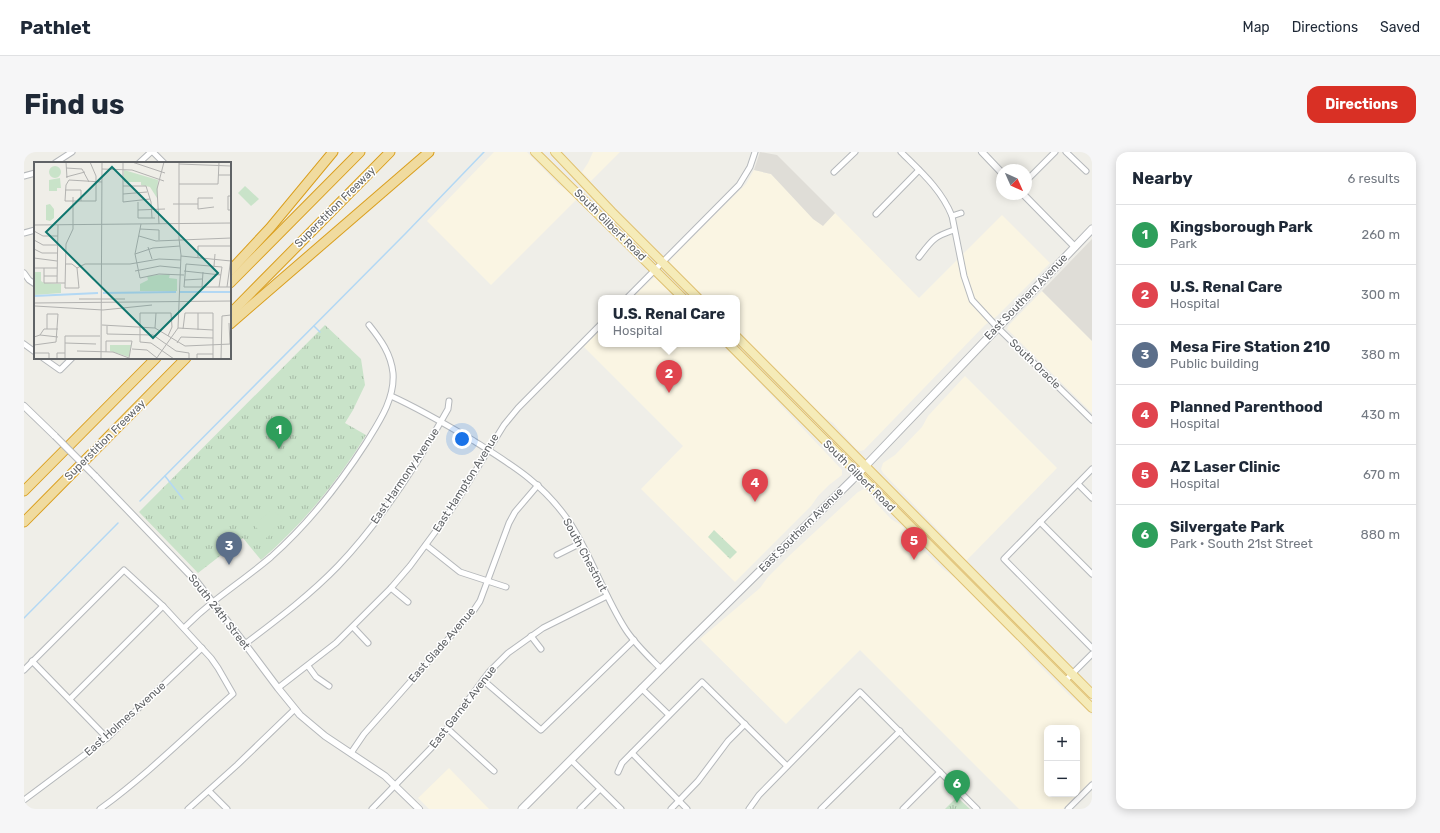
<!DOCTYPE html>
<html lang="en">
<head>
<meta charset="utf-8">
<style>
  body { margin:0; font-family:Rubik,sans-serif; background:#f6f6f7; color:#1f2937 }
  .controls { position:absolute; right:12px; bottom:12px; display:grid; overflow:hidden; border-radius:8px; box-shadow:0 2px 10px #0003 }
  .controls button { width:36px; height:36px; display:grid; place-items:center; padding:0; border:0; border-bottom:1px solid #e0e1e3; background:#fff; color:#1f2937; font:20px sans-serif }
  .compass { position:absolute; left:972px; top:12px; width:36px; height:36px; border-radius:50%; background:#fff; box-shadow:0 2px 10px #0003; rotate:135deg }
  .you { position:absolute; left:438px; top:287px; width:14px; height:14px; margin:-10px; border:3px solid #fff; border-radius:50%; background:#1a73e8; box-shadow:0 0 0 6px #1a73e833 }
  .badge { display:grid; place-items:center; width:26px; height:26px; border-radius:50%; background:#d93025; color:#fff; font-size:13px; font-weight:700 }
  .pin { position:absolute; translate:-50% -33px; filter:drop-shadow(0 1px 2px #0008) }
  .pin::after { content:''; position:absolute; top:21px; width:14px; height:12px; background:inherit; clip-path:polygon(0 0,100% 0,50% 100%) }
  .popup { position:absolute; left:574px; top:143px; width:142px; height:52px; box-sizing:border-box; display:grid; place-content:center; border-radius:8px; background:#fff; filter:drop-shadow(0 1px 3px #0005); font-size:13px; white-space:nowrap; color:#747a83 }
  .popup b { font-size:15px; color:#1f2937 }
  .popup::after { content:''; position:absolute; left:50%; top:100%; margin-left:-8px; border:8px solid transparent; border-top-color:#fff }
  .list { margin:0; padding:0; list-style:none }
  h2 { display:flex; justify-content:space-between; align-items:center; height:52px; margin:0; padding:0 16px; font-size:17px }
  h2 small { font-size:13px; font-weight:400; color:#747a83 }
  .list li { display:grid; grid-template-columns:26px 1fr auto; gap:12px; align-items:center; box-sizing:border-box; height:60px; padding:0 16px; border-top:1px solid #e0e1e3 }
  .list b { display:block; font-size:15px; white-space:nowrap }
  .list p { margin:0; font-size:13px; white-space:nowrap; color:#747a83 }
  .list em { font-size:13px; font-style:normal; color:#747a83 }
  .map { position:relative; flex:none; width:1068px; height:657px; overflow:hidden; border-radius:12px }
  header { display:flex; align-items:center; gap:24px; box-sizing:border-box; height:56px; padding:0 20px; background:#fff; border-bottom:1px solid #e0e1e3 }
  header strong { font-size:19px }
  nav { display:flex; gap:22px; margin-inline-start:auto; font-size:14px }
  .intro { display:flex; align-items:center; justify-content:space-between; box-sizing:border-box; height:96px; padding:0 24px }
  h1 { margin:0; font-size:28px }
  .button { padding:10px 18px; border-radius:12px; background:#d93025; color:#fff; font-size:14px; font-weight:700 }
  main { display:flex; gap:24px; padding:0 24px }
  aside { flex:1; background:#fff; border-radius:12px; box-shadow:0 2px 10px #0003 }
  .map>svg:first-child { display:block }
</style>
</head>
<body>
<header>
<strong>Pathlet</strong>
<nav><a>Map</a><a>Directions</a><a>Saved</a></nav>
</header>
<div class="intro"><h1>Find us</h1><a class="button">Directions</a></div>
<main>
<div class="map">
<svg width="1068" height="657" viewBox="0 0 1068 657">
  <defs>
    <pattern id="grass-tufts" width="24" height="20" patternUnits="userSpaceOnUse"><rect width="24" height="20" fill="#c9e3c9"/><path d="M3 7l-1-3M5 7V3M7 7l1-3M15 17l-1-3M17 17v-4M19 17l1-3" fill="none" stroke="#a7bca7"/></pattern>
  </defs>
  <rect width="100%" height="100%" fill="#efeee8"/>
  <g fill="#faf5e3" fill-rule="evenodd">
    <path d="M470,0H503L534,32L554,46L467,133L403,69Z"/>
    <path d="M569,0H596L567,29L558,20L564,11Z"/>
    <path d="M730,18L747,22L799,73L811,61L895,146L978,63L1026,111L973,164L961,173L840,298L836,299L832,297L809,271L801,266L713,179V146H680L646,111L647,107L722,32Z"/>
    <path d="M631,125L634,126L653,146H608L629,126Z"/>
    <path d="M1018,139L1068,189V261L983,177L985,173Z"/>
    <path d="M577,177V192H699L818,318V323L805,333L794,344L787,354L711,430L617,337L659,294L560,195Z"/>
    <path d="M941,224L1033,316L942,409L922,386L859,321L857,317L859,311L871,303L898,275L904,264Z"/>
    <path d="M840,337L844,339L852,351L867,367L877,373L899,398L919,417L933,427L991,485L1006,504L1045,543L1059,554L1068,563V628L1039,657H995L836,498L762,572L676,487L736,436L744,425L766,403L834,340ZM1023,576H1053V642H1023Z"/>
    <path d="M425,616L465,657H405L394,646Z"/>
  </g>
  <g fill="#dfddd7">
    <path d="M736,0L753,3L811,61L799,74L789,67L747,22L730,18Z"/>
    <path d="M1068,87V189L1018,139Z"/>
  </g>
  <g fill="url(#grass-tufts)">
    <path d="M301,173L337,207L341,233L329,258L321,271L342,283C313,330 279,372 237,408L219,386L174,421L115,360Z"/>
    <path d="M690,378L713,400L706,407L684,385Z"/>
    <path d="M933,645L946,657H921Z"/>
  </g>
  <g fill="#c9e3c9">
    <path d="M221,34L235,47L227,54L214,41Z"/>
    <path d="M249,357L259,368L248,378L250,380L242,386L230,373Z"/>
  </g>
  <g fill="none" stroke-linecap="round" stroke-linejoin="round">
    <g stroke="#b3d8f4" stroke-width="1.5">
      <path d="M290,174L296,180"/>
      <path d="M141,324L159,347"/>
      <path d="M116,349L382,81L460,0"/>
      <path d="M0,466L94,371"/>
    </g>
    <g stroke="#b5b8bb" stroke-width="7">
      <g id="minor">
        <path d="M129,0L140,11"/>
        <path d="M877,0C897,20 917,37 928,64L940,124L948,148L973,175L1068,268"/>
        <path d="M1042,0L1062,19"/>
        <path d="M31,11L48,0"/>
        <path d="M115,11L127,0"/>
        <path d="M810,20L831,0"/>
        <path d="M0,24L11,21"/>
        <path d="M1002,29L1031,0"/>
        <path d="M852,62L895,18"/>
        <path d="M928,64L937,61"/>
        <path d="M0,81L11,78"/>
        <path d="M895,105C908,88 909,85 930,78"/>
        <path d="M0,121L5,128L11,132"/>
        <path d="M603,146L715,33L726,15L731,0"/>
        <path d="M0,192L11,200"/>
        <path d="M19,206L36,218L48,206"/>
        <path d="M367,244C396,257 423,273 450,289C488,313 520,332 546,371C568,405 580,444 602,478C612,493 625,505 637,517"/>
        <path d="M1068,317L980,407L1068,496"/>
        <path d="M1054,332L1068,346"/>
        <path d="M1016,370L1068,422"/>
        <path d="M402,393L436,420L482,435"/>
        <path d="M533,403L557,391"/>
        <path d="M367,436L384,450"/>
        <path d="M329,475L344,491"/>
        <path d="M160,476C169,467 179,458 189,450C208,435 228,421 247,405C284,372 315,333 342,291C355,270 371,247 369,221C367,202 357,188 345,173"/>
        <path d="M507,484L517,497"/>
        <path d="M221,492C254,467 286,443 314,414C358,368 393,313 424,257L425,249"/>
        <path d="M8,509L83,586"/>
        <path d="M284,514L292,525L305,534"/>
        <path d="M0,518L100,418L139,454L187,506L194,516L209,542C165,581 123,623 76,657"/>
        <path d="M459,528L517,578L610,488"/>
        <path d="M1041,529L1068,502"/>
        <path d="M254,536L312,491L367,436L386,414L417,372L431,352L480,273L494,256L577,172"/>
        <path d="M617,536L645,563"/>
        <path d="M46,547L139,454"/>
        <path d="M424,577L470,619"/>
        <path d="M327,601L340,582L450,458L456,449L485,371L491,360L514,333"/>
        <path d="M608,601L663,657"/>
        <path d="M547,608L597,657"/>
        <path d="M594,620L598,611L678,530L763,614"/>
        <path d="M185,639L203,657"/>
        <path d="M0,648L83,586L178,496"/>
        <path d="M164,657L213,613L271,557"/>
        <path d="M348,657L412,591L465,520L484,501L519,476L583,444"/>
        <path d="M556,657L576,637"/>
        <path d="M647,657L674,629L704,589L721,572"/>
        <path d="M725,657L735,643L836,540L953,657"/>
        <path d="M797,657L876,579"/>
        <path d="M879,657L916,620"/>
        <path d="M1044,657L1068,633"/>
      </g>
    </g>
    <g stroke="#b5b8bb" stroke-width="8">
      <g id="tertiary">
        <path d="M958,0L978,21"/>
        <path d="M999,42L1051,95"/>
        <path d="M0,254L31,284"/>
        <path d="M71,324L172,429L221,492L254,536L276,563L301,584L361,624L395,657"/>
      </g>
    </g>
    <g stroke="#b4b7ba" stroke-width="9">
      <path id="secondary" d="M498,657L662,492L828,328L1068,77"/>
    </g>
    <g stroke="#e0c171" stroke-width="10">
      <g id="primary">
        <path d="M511,0L659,146"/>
        <path d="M531,0L588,60L674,146"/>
        <path d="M713,185L1068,542"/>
        <path d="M705,192L1068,556"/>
      </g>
    </g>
    <g stroke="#da9f1e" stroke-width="11">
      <g id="motorway">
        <path d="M206,119L246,76L309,0"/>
        <path d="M206,131L336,0"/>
        <path d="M206,162L366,0"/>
        <path d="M206,172L405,0"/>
        <path d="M0,339L132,206"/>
        <path d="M0,370L162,206"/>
      </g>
    </g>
    <use href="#minor" stroke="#fff" stroke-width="5"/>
    <use href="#tertiary" stroke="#fff" stroke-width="6"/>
    <use href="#secondary" stroke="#fff" stroke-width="7"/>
    <use href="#primary" stroke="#f5ebb8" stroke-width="8"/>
    <use href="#motorway" stroke="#f0db9f" stroke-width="9"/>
    <g stroke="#b5b8bb" stroke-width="8" stroke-linecap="butt">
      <path id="tertiary-bridge" d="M31,284L71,324"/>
    </g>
    <use href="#tertiary-bridge" stroke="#fff" stroke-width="6"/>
  </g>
  <g text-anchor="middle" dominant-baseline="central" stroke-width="3" stroke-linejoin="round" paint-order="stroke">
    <g font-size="11" fill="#606366" stroke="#fff">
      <text transform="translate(311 55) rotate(-45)">Superstition Freeway</text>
      <text transform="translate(586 73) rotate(45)">South Gilbert Road</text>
      <text transform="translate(1002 145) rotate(-46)">East Southern Avenue</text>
      <text transform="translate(1011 212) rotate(44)">South Oracle</text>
      <text transform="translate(81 288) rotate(-45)">Superstition Freeway</text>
      <text transform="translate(381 324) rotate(-56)">East Harmony Avenue</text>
      <text transform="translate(835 324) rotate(45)">South Gilbert Road</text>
      <text transform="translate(442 331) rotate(-58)">East Hampton Avenue</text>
      <text transform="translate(777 378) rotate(-45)">East Southern Avenue</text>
      <text transform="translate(561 403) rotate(62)">South Chestnut</text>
      <text transform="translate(195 460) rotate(52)">South 24th Street</text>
      <text transform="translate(418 493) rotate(-49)">East Glade Avenue</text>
      <text transform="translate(439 555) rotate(-52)">East Garnet Avenue</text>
      <text transform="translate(101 567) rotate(-42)">East Holmes Avenue</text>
    </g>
  </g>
  <g transform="translate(10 10)">
    <rect width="197" height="197" fill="#efeee8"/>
    <path d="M90,8L124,18L123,36L116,25L107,23V20H90ZM0,110H7V119L10,121L27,122V131L0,133ZM136,112L135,116L143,117V129H106V122L114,118L113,114ZM76,183H97L95,195L76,189Z" fill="#c9e3c9"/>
    <path d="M15 10a6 6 0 1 1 12 0a6 6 0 1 1-12 0ZM26,16L27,26H23V29H15V18ZM16,42L20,47V56L16,59L12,58V43Z" fill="#c9e3c9"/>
    <path fill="none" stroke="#b3d8f4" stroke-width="2" d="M146,130H197M69,131L142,130M0,134L64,131"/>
    <path fill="none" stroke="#b2b2b0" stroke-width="1" d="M32,0L33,16M89,0V40L116,37M98,0L131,11M145,2L197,4M32,6L48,7L55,20M68,7L98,8L130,19M184,13H197M32,15L51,10M35,18L32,23L31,39H62V14L56,0M35,18L68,20M145,22H184L185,0M89,24H112L117,40L118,56M31,28H47V39M89,32L113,30M197,34H194V48H197M39,35V67L32,82L31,126H45L43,106M179,36H164V47L180,45M104,40V56H121M139,42H164M104,48L131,47M125,62L123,27L130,0M0,63L197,61M106,67L125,68V78M0,69L9,74H24M105,74L122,79L197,76M0,78L9,83H23M114,85L118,97M0,87L8,91H23M101,92L119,86L146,84M147,94L197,99M164,95V84H197M0,96L23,99M31,102H38L43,106M180,104L181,92M0,106H23M10,106V121H31M43,106L51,102H96L125,97L147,98M101,109L126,104L146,106M150,109L187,113M10,114H23M106,116L101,92L107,62M106,116L125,112L150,113M150,118L168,117M23,121L24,63M168,125L169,110M185,125L188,105L152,102L150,125H197M193,125L197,96M45,137H91M0,141L197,139M1,144L69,148L118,143M195,161L196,182M68,163L121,166L151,184L197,182M73,164V172L119,173L142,189L155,191V197M121,166L122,151M144,166L179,168M149,167L151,151H179V197M164,168V151M6,173L10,167H24M134,174L138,165L137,151H106V180L117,181L140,197M0,175L6,173L24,175M31,181L62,182M143,181L147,175L179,176M0,183L22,180L24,152H13V167M98,187L113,188L123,196M43,189L79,190L95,196M72,190V179H98L95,196M0,191H15V197M23,197V191H31M31,197V174H66M67,197L68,0M122,197L144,166L147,93L145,77V0M163,197V192H179M187,197L188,154L197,153"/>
    <path fill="#0f766e" fill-opacity="0.15" stroke="#0f766e" stroke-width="2" d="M78,5L184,111L119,176L12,70Z"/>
    <rect width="197" height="197" fill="none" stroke="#606366" stroke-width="2"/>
  </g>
</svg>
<div class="controls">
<button>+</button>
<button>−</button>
</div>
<svg class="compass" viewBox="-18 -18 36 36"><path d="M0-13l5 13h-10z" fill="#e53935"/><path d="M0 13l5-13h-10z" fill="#747a83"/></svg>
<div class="you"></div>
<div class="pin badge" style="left:255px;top:297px;background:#2e9e5b">1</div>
<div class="pin badge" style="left:645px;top:241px;background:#e0444e">2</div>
<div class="popup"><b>U.S. Renal Care</b>Hospital</div>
<div class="pin badge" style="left:205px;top:413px;background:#5c6f8a">3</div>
<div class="pin badge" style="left:731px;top:350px;background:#e0444e">4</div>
<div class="pin badge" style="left:890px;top:408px;background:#e0444e">5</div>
<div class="pin badge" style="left:933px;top:651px;background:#2e9e5b">6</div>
</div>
<aside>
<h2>Nearby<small>6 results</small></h2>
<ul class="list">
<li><span class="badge" style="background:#2e9e5b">1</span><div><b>Kingsborough Park</b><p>Park</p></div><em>260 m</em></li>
<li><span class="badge" style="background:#e0444e">2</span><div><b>U.S. Renal Care</b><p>Hospital</p></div><em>300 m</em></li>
<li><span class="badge" style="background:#5c6f8a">3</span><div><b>Mesa Fire Station 210</b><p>Public building</p></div><em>380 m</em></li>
<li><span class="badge" style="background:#e0444e">4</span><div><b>Planned Parenthood</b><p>Hospital</p></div><em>430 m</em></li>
<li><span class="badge" style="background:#e0444e">5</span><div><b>AZ Laser Clinic</b><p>Hospital</p></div><em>670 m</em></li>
<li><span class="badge" style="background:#2e9e5b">6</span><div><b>Silvergate Park</b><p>Park · South 21st Street</p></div><em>880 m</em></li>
</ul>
</aside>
</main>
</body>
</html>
